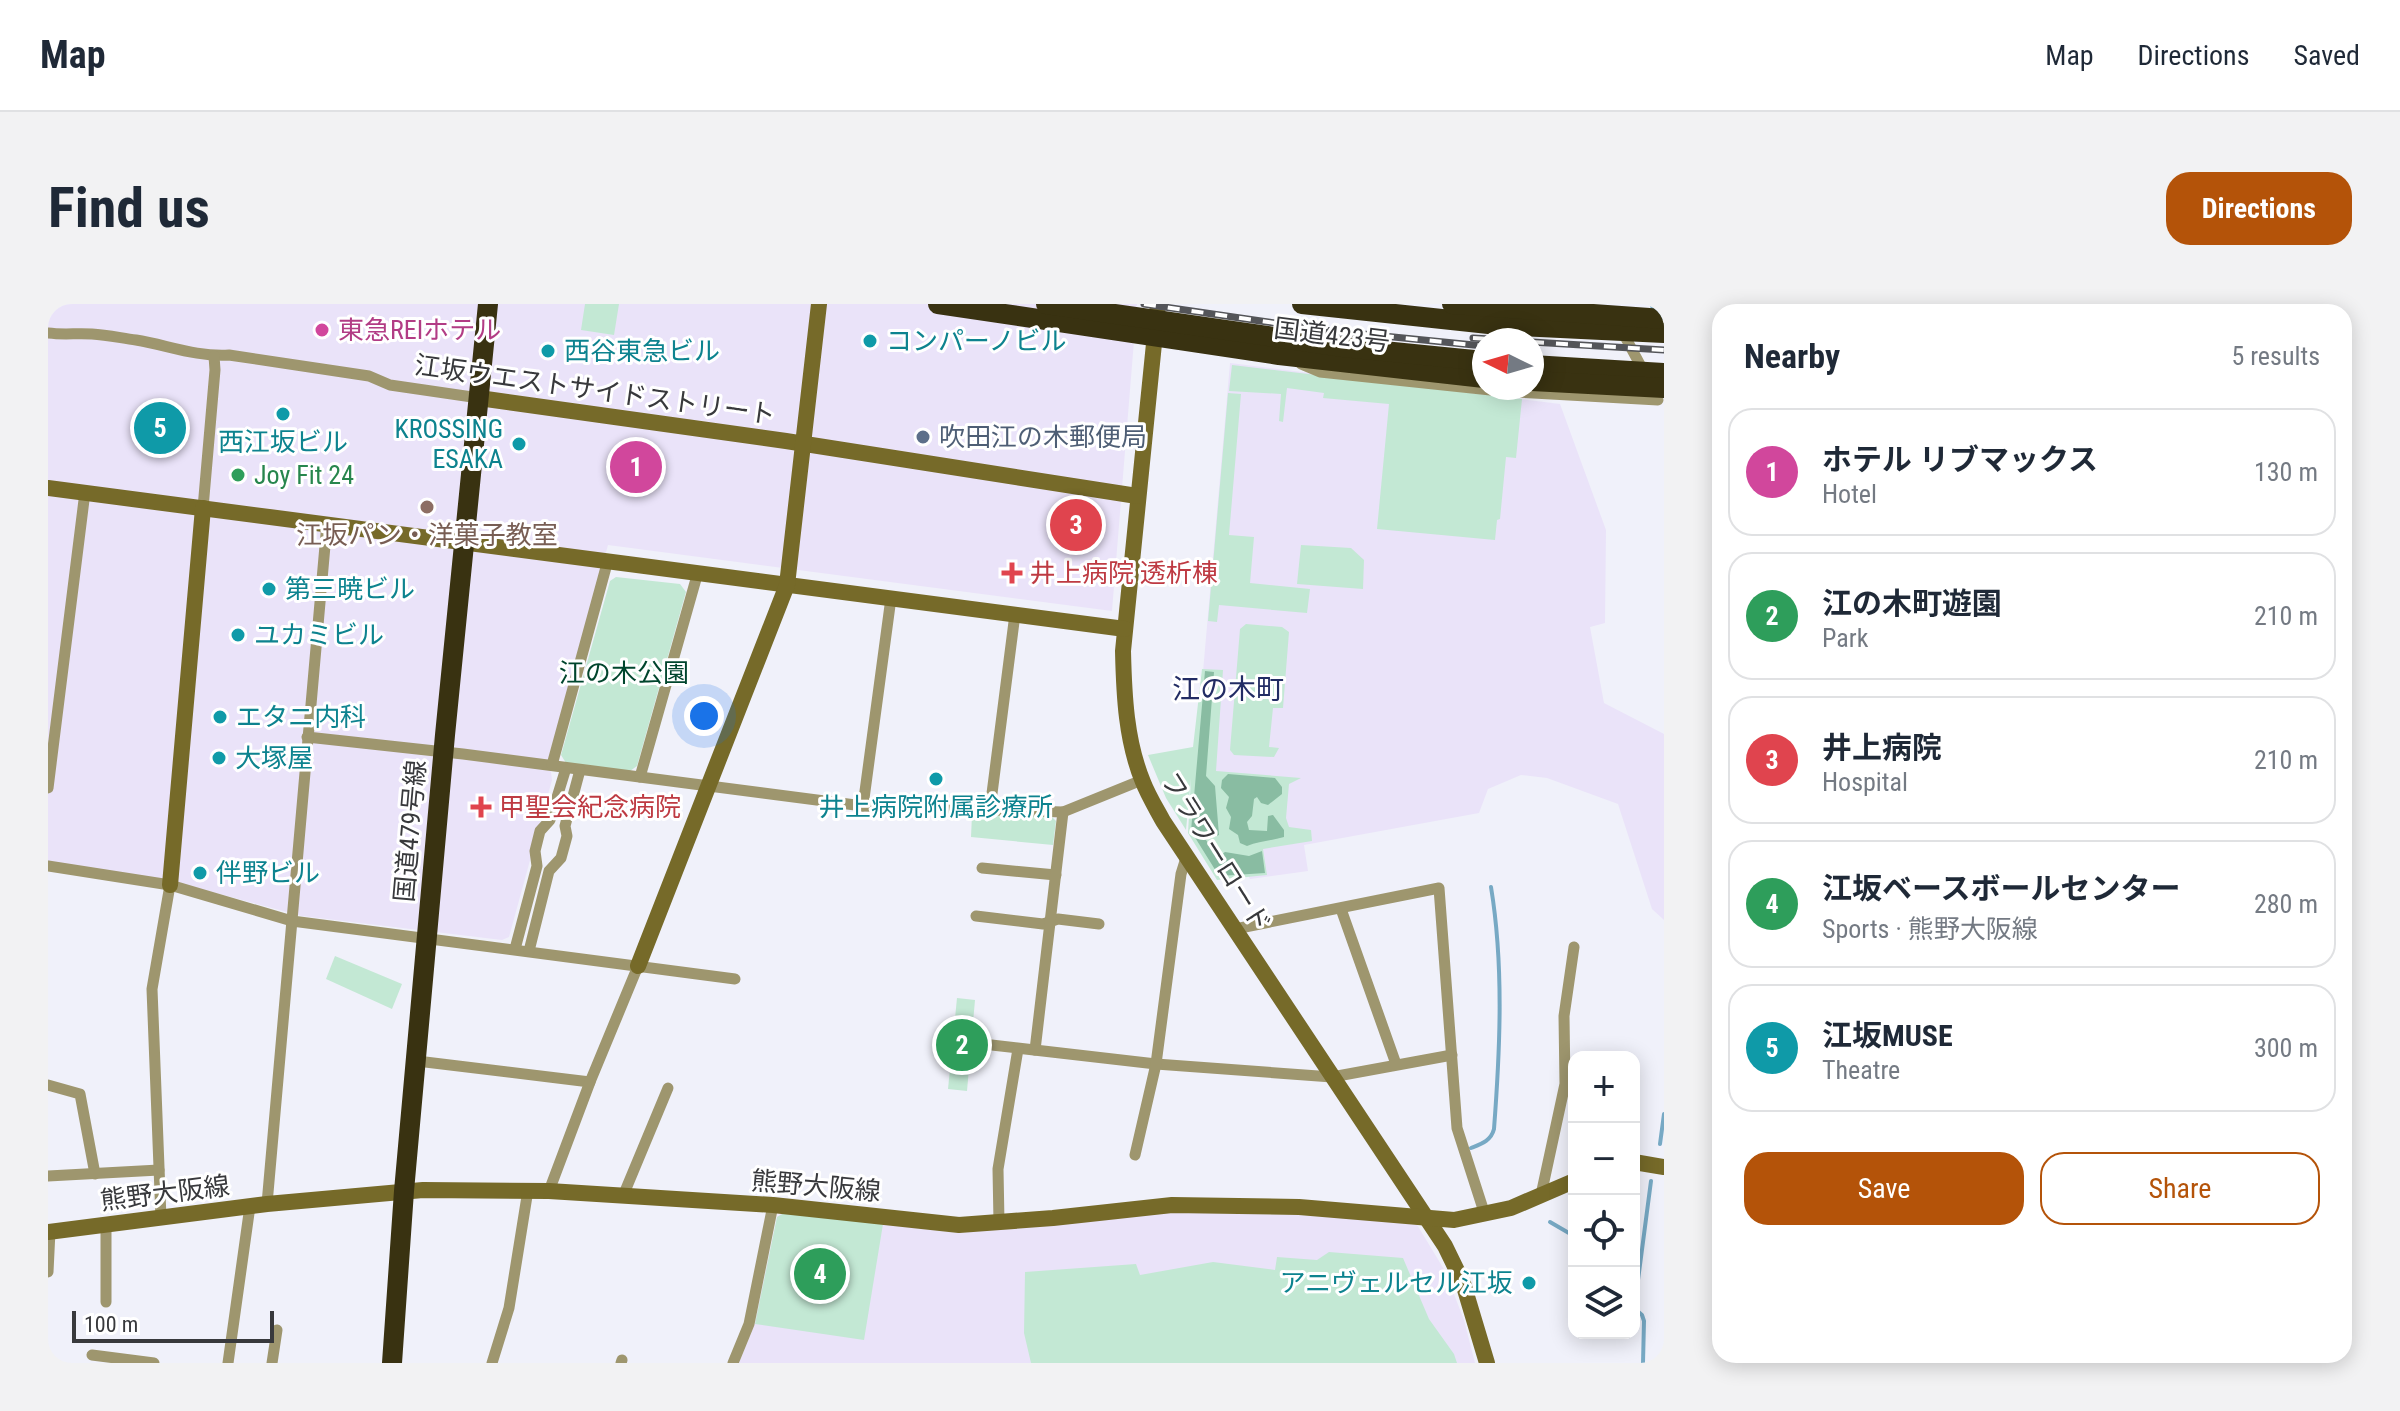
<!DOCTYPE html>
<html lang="en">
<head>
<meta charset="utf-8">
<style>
  body { margin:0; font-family:"Roboto Condensed","Noto Sans JP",sans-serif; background:#f2f2f3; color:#1f2937 }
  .controls { position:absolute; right:24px; bottom:24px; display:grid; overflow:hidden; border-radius:16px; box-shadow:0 4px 20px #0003 }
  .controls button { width:72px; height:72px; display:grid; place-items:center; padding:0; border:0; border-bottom:2px solid #e0e1e3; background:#fff; color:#1f2937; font:40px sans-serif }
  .compass { position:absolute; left:1424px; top:24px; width:72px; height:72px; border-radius:50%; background:#fff; box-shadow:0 4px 20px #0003; rotate:275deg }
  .scale { position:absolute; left:24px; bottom:20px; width:202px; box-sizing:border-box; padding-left:8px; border:4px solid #38393c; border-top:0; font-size:22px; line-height:28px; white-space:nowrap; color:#38393c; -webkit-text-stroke:6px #fff; paint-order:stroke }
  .you { position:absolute; left:656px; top:412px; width:28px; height:28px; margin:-20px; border:6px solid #fff; border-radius:50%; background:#1a73e8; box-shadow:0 0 0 12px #1a73e833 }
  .badge { display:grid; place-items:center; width:52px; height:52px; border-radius:50%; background:#b45309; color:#fff; font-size:26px; font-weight:700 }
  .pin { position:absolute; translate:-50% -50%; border:4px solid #fff; box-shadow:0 2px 8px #0006 }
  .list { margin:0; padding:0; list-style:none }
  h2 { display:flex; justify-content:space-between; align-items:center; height:104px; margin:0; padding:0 32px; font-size:34px }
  h2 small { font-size:26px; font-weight:400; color:#747a83 }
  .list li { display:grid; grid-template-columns:52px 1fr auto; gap:24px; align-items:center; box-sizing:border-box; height:128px; margin:0 16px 16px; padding:0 16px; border:2px solid #e0e1e3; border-radius:24px }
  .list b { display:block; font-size:30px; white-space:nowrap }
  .list p { margin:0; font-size:26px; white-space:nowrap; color:#747a83 }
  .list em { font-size:26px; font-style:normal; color:#747a83 }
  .actions { display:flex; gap:16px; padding:24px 32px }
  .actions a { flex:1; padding:18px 0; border:2px solid #b45309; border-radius:24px; text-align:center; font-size:28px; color:#b45309 }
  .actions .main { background:#b45309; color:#fff }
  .icon { flex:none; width:44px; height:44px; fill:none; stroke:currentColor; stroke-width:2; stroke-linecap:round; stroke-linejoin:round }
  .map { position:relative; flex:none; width:1616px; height:1059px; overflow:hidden; border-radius:24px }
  header { display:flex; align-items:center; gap:48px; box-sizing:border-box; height:112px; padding:0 40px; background:#fff; border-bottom:2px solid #e0e1e3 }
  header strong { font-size:38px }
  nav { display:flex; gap:44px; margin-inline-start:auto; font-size:28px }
  .intro { display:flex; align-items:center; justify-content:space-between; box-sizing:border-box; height:192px; padding:0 48px }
  h1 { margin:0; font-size:56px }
  .button { padding:20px 36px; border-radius:24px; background:#b45309; color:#fff; font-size:28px; font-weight:700 }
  main { display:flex; gap:48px; padding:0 48px }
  aside { flex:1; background:#fff; border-radius:24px; box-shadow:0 4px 20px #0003 }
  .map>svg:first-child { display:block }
</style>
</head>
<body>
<header>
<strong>Map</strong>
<nav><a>Map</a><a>Directions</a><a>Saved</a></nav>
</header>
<div class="intro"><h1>Find us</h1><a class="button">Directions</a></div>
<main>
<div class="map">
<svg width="1616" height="1059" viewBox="0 0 1616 1059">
  <rect width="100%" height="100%" fill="#f0f1fa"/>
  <g fill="#eae3f9">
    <path d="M0,0H1089L1064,307L560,241L501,452L504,476L461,633L454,636L254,612L134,580L0,559Z"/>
    <path d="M1182,59L1512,100L1558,226L1557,319L1542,323L1556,399L1616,430V616L1604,605L1570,500L1499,474L1473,471L1440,485L1431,509L1256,541L1260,567L1202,575L1200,571L1141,528Z"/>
    <path d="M735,908L910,929L1124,908L1248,911L1368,919L1397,967L1416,1016L1427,1059H691L706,1022L729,913Z"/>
  </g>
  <g fill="#c3e8d4">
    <path d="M537,0H571L566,31L533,26Z"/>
    <path d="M1184,61L1474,95L1468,154L1458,153L1452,215L1449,216L1447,236L1329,225L1341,100L1275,94L1276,89L1239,84L1235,118L1231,117L1233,90L1181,87Z"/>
    <path d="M1180,89L1193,90L1181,231L1206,233L1202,279L1262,285L1259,309L1171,301L1169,318L1160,317Z"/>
    <path d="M1253,241L1303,244L1316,256L1315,285L1249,280Z"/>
    <path d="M568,273L632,280L638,288L589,462L582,467L518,459L513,451L562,277Z"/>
    <path d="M1198,320L1234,323L1241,328L1235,404H1225L1221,443L1231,444L1226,453L1186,451L1182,446L1192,325Z"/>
    <path d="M1154,365L1175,366L1168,467L1253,474L1241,480L1238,514L1241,523L1263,526L1264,537L1215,545L1219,571L1169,576L1140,529L1143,474L1138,526L1118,494L1100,451L1145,443Z"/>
    <path d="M924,511L1003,512L1008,517L1005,541L923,533Z"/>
    <path d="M287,652L354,680L344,705L278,675Z"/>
    <path d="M909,694L927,696L919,787L900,785Z"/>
    <path d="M736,909L835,920L816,1036L707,1020L729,913Z"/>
    <path d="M1281,948L1355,954L1381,1015L1406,1050L1409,1059H983L976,1029L977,968L1088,960L1092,971L1165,958L1227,966L1229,953L1269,956Z"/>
  </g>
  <g fill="#89bca2">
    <path d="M1157,367L1166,368L1158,472L1167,482L1171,531L1158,536L1169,554L1177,548L1201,552L1214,547L1217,569L1171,572L1143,527Z"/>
    <path d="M1180,470L1227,474L1234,483V490L1220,501L1213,499L1209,493L1206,495L1204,512L1199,518L1201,526L1219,527L1220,512L1225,511L1236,526V533C1223,537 1211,537 1199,542L1192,539L1190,531L1181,525L1183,513L1178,504L1181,493L1173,484L1174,476Z"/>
  </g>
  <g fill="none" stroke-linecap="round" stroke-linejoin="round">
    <g stroke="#77a9c4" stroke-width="4">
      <path d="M1612,840L1616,810"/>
      <path d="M1423,844C1433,840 1443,837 1446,825C1452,746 1456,662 1443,583"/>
      <path d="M1502,918L1526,932"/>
      <path d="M1586,981L1590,976L1603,877"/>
      <path d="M1586,1004L1594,1011L1596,1017L1595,1059"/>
    </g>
    <path stroke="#77a9c4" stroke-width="24" d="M1614,0L1616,4"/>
    <g stroke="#9e966e" stroke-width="11">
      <path d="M1574,27L1596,68"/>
      <path d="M0,29C15,31 29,29 44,30C59,31 73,34 88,36C119,41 148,53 181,51L321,72L342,81L431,94"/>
      <path d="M1253,60L1272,68L1452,87L1610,96"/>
      <path d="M155,204L167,66L166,52"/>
      <path d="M259,433L415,450L815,502L1015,508L1094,476"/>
      <path d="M504,461L560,256"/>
      <path d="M592,473L650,268"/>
      <path d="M0,484L37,188"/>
      <path d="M815,502L843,294"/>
      <path d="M942,505L967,310"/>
      <path d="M0,562L122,581L244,617L687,675"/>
      <path d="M934,564L1008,571"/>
      <path d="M1293,605L1348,760"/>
      <path d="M928,612L995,620L1010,615L1051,620"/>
      <path d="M1187,625L1391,584L1409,824L1437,911"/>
      <path d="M467,645L489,562L487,547L492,527L502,516L518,464"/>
      <path d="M481,647L501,567L513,554L519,532L517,522L532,466"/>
      <path d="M926,739L1108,760L1284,773L1404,751"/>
      <path d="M987,746L1015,508"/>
      <path d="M369,757L542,778"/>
      <path d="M0,781L32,790L47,870"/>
      <path d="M1087,851L1108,760L1133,570L1138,554"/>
      <path d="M0,872L111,866"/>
      <path d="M501,887L542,778L590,662"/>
      <path d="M1493,891L1517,780L1516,712L1526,643"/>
      <path d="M575,892L620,784"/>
      <path d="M219,900L279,219"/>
      <path d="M113,914L104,685L122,581"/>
      <path d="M951,918L950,865L970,745"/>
      <path d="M0,968L2,927"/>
      <path d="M58,998V921"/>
      <path d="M44,1051L106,1059"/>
      <path d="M180,1059L202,902"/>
      <path d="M224,1059L229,1026"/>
      <path d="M444,1059L461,1004L480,886"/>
      <path d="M573,1059L574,1056"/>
      <path d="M685,1059L701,1020L725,901"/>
    </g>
    <g stroke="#766a29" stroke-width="16">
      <path d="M1110,0L1075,347C1076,391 1078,437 1095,478C1100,491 1108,504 1115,517L1397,942L1415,979L1439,1059"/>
      <path d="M431,94L738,137L1089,192"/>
      <path d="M0,184L1077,325"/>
      <path d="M122,581L155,204"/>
      <path d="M590,662L739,281L771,0"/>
      <path d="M1586,858L1616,863"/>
      <path d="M0,928L219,900L375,886L501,887L725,901L911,921L1005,914L1124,901L1251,903L1406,916L1463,904L1526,877"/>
    </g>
    <g stroke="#393211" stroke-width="20">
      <path d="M890,0L1231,51L1436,74"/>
      <path d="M344,1059L356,887L397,431L440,0"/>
    </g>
    <g stroke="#545559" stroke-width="7">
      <g id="rail">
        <path d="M1096,0L1275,26L1436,42"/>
        <path d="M1425,34L1458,36"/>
        <path d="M1484,38L1616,46"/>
      </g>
    </g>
    <use href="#rail" stroke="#fff" stroke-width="4" stroke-dasharray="12" stroke-linecap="butt"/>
    <g stroke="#393211" stroke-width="20">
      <path d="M998,0L1295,43L1436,57"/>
      <path d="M1254,0L1450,21L1616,29"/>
      <path d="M1404,0L1616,15"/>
      <path d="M1484,61L1616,69"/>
      <path d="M1484,77L1616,84"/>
    </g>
  </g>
  <circle fill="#d1479c" stroke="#fff" stroke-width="3" cx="274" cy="26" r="8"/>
  <g fill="#0f9aa8" stroke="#fff" stroke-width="3">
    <circle cx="822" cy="37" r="8"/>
    <circle cx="500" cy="47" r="8"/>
    <circle cx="235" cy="110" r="8"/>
    <circle cx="471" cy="140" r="8"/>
    <circle cx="221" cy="285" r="8"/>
    <circle cx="190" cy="331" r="8"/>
    <circle cx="172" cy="413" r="8"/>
    <circle cx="171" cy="454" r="8"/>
    <circle cx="888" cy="475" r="8"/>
    <circle cx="152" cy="569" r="8"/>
    <circle cx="1481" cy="979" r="8"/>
  </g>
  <circle fill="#5c6f8a" stroke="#fff" stroke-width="3" cx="875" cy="133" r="8"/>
  <circle fill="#2e9e5b" stroke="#fff" stroke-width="3" cx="190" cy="171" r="8"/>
  <circle fill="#8d6e63" stroke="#fff" stroke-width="3" cx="379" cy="203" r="8"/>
  <g fill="#e0444e" stroke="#fff" stroke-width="3">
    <path d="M960 257h8v8h8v8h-8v8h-8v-8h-8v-8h8z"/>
    <path d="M429 491h8v8h8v8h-8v8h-8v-8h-8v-8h8z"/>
  </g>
  <g text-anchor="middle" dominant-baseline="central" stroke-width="6" stroke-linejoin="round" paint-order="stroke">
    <g font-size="26" fill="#b23c85" stroke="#fff" text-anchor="start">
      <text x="290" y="26">東急REIホテル</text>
    </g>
    <g font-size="26" fill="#38393c" stroke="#fff">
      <text transform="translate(1284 31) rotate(7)">国道423号</text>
      <text transform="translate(547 86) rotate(8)">江坂ウエストサイドストリート</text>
      <text transform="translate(362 527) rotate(-85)">国道479号線</text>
      <text transform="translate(1168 548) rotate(58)">フラワーロード</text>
      <text transform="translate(768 882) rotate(5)">熊野大阪線</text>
      <text transform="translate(117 889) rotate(-7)">熊野大阪線</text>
    </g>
    <g font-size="26" fill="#0d838f" stroke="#fff" text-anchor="start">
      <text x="838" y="37">コンパーノビル</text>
      <text x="516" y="47">西谷東急ビル</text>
      <text x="455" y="125" text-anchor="end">KROSSING<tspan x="455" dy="30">ESAKA</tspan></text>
      <text x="235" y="138" text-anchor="middle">西江坂ビル</text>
      <text x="237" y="285">第三暁ビル</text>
      <text x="206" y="331">ユカミビル</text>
      <text x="188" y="413">エタニ内科</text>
      <text x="187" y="454">大塚屋</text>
      <text x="888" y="503" text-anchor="middle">井上病院附属診療所</text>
      <text x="168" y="569">伴野ビル</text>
      <text x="1465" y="979" text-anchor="end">アニヴェルセル江坂</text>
    </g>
    <g font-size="26" fill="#4e5e75" stroke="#fff" text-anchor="start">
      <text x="891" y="133">吹田江の木郵便局</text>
    </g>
    <g font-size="26" fill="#27864d" stroke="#fff" text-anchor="start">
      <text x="206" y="171">Joy Fit 24</text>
    </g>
    <g font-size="26" fill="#785e54" stroke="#fff">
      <text x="379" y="231">江坂パン・洋菓子教室</text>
    </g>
    <g font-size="26" fill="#be3a42" stroke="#fff" text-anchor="start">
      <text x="982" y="269">井上病院 透析棟</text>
      <text x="451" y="503">甲聖会紀念病院</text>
    </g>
    <g font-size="26" fill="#00452d" stroke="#fff">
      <text x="576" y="369">江の木公園</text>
    </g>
    <g font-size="28" fill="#222c64" stroke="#fff">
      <text x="1180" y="385">江の木町</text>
    </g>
  </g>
</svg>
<div class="controls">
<button>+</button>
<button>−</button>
<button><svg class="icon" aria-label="locate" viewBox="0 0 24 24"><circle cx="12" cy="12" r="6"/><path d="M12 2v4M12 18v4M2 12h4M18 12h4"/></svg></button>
<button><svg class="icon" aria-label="layers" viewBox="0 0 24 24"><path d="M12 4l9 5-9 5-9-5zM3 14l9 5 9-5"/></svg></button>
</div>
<svg class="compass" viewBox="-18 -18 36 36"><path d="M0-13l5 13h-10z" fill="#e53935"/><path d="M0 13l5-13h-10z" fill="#747a83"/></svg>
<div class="scale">100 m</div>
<div class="you"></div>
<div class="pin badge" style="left:588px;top:163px;background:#d1479c">1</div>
<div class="pin badge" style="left:914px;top:741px;background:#2e9e5b">2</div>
<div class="pin badge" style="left:1028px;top:221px;background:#e0444e">3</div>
<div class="pin badge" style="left:772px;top:970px;background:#2e9e5b">4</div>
<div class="pin badge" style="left:112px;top:124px;background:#0f9aa8">5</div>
</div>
<aside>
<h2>Nearby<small>5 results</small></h2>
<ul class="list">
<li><span class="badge" style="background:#d1479c">1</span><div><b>ホテル リブマックス</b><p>Hotel</p></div><em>130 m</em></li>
<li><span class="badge" style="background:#2e9e5b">2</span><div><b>江の木町遊園</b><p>Park</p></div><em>210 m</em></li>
<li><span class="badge" style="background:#e0444e">3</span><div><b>井上病院</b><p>Hospital</p></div><em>210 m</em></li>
<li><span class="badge" style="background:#2e9e5b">4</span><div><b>江坂ベースボールセンター</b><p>Sports · 熊野大阪線</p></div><em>280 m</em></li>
<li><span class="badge" style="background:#0f9aa8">5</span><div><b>江坂MUSE</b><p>Theatre</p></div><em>300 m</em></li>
</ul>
<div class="actions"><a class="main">Save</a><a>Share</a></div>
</aside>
</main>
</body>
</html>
